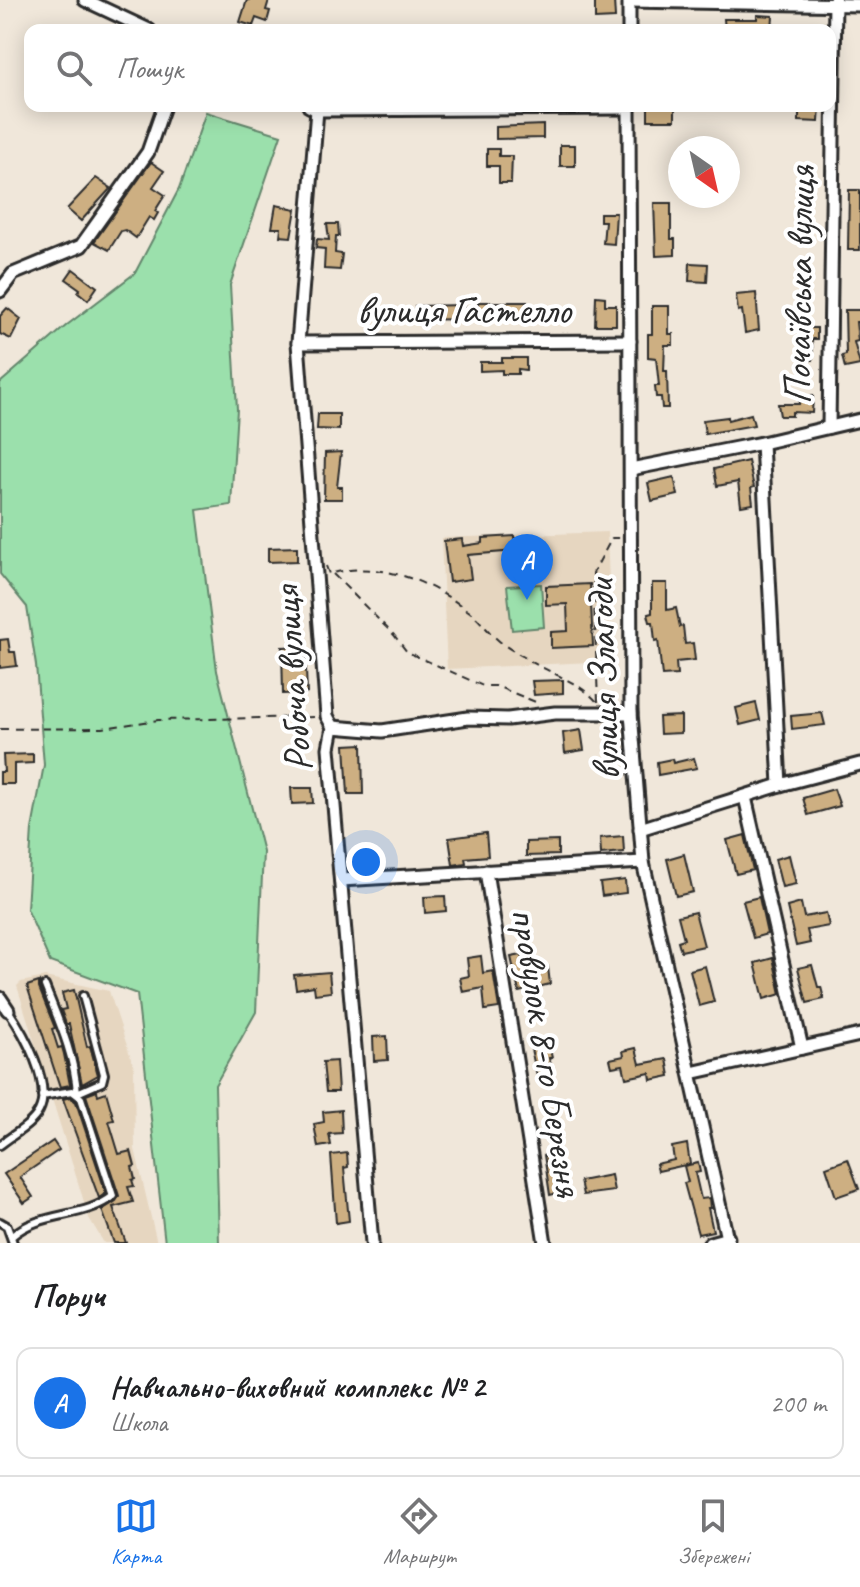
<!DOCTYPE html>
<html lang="uk">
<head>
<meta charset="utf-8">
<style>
  body { margin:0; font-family:Caveat,sans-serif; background:#f2f2f2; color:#202124 }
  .compass { position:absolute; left:668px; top:136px; width:72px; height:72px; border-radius:50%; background:#fff; box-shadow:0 4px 20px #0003; rotate:146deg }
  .you { position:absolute; left:366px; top:862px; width:28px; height:28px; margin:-20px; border:6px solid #fff; border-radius:50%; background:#1a73e8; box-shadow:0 0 0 12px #1a73e833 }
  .badge { display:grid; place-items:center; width:52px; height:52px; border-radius:50%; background:#1a73e8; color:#fff; font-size:26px; font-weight:700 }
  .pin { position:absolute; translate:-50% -66px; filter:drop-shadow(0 2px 4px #0008) }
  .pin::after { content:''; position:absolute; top:42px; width:28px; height:24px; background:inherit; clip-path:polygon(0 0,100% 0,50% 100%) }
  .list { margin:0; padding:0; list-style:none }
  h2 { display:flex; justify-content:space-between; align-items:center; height:104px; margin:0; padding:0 32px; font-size:34px }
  h2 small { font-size:26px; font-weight:400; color:#757577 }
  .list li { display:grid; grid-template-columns:52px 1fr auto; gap:24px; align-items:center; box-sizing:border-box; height:112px; margin:0 16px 16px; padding:0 16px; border:2px solid #e0e0e0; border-radius:16px }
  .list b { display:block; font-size:30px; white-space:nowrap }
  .list p { margin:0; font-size:26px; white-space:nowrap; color:#757577 }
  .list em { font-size:26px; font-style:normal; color:#757577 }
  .icon { flex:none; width:44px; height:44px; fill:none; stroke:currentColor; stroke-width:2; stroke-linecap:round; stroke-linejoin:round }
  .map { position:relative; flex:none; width:860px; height:1243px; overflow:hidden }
  .search { position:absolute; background:#fff; box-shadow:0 4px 20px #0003; left:24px; right:24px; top:24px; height:88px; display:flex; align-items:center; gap:20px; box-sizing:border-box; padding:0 28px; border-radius:16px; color:#757577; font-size:30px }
  .sheet { height:232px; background:#fff }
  nav { display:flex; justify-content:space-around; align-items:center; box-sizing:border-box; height:112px; border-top:2px solid #e0e0e0; background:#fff; font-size:22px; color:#757577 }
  nav a { display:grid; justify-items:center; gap:4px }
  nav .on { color:#1a73e8 }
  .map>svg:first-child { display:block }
</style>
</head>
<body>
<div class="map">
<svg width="860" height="1243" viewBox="0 0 860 1243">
  <rect width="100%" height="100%" fill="#f0e7da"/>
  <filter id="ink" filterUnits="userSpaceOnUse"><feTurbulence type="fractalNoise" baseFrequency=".0125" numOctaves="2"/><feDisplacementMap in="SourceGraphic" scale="16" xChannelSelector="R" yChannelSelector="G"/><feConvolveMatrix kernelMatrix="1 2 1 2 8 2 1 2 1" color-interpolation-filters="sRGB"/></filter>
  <g filter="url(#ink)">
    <g fill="#e6d6c0">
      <path d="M607,532L612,661L447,669L441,538Z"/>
      <path d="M45,977L109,991L134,1067L135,1149L157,1243H104L89,1218L17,986L21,982Z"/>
    </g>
    <g fill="#9be0ac" stroke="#63866c" stroke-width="2">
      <path d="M206,112L281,135L230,285L237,409L231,505L197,510L217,671L263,852L256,1012L215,1085L219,1243H165L137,994L50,962L27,909L32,829L44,765L36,665L27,607L0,574V383L67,325L135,273L179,189Z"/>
      <path d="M541,584L544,627L512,630L507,586Z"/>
    </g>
    <g fill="#cdaf82" stroke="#2b2b2b" stroke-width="2">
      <path d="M247,0H269L266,10L270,11L267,22L256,18L253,26L240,22Z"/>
      <path d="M595,0H614L615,18L595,19Z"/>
      <path d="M757,15L773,16L772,30H725L724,19H757Z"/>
      <rect x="648" y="106" width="27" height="14"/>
      <path d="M799,106H820L819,122L799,121Z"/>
      <path d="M543,125V138L496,139V127Z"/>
      <rect x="560" y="145" width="15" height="21"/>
      <path d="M487,149H499V156H512L511,183H499V166H487Z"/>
      <path d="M151,162L164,171L153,187L165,195L155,211L158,213L154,220L149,217L136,238L125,230L121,231L109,250L94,242Z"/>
      <path d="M96,178L111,188L81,221L67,209Z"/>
      <path d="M849,190H860V250H848Z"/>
      <path d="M654,203H671V239H675V255L656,256Z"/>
      <path d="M276,205L296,209L291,237L280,236L281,228H272Z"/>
      <path d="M600,213H616L614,244L603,243L605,221H600Z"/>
      <path d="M327,224H338L339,236H336L335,253L342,254L340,270L324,269L325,249L316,248L317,239L329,240Z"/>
      <path d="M690,263L708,264L707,282L689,281Z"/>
      <path d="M73,269L97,287L88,300L78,292L80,289L66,279Z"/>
      <path d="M756,293L759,330L745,333L742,310L738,311L736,295Z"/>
      <path d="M596,296L605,297V305H616V325H595Z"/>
      <path d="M478,302H527L526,317L478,319Z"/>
      <path d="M464,305L463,319L416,320L415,306Z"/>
      <path d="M652,306H669V334H673V345H665L664,371H667L668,408H662L661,397H656L655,386H659L656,358L648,357V334H652Z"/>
      <path d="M7,308L21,319L11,339L0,334V316Z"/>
      <path d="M845,310H860V322H856L858,341L854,342L860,365L845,368L842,356L846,355Z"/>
      <path d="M802,328H817V339H812L813,360H800Z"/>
      <path d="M502,358H526V370L518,369V374H502V370L480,371V362H502Z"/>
      <path d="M800,396H813L812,413L792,412V416H780L778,404H799Z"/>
      <path d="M318,414H339V430L317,429Z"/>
      <path d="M751,414L754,425L705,434L703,420L728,417V420Z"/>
      <path d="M341,452L337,487H342V499H324L325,453Z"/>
      <path d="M748,461L754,487L751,488L753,504L741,506L738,482L717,486L714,469Z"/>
      <path d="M674,477L678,495L652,501L648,483Z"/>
      <path d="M515,536L516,551L468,555L471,579L449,582L444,541L462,539L463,546L483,543V538Z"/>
      <path d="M297,547V561L268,562V548Z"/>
      <path d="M652,583H667V610L676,608L680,627L683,626L685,644L693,643L695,660L676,662L677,675L662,676L658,640L655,641L653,622H650L648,614L652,613Z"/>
      <path d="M590,584L593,646L551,648V632L568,631L567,604L546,605V586Z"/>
      <path d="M8,639L10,652H15L17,666L0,668V640Z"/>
      <path d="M305,646L307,693L283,694L282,647Z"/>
      <path d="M563,680V693L534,695L532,681Z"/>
      <path d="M756,703L760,720L740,725L736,708Z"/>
      <path d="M822,713L825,725L792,729L791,716Z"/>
      <path d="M681,716V733L660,734L659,717Z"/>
      <path d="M581,730L584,750L565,753L563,733Z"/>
      <path d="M362,744L363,794H348L345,745Z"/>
      <path d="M33,754V763L14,764V784H0V772H4L3,755Z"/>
      <path d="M694,758L697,768L658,775L657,762L672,759L673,763Z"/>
      <path d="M291,788H312L313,803L292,804Z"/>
      <path d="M834,789L840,806L808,815L803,798Z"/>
      <path d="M486,833L488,856L465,858L466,863L453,865L449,838Z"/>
      <path d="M745,835L753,870L736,874L727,840Z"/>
      <path d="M623,836L624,852L601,854L600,838Z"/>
      <path d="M558,841V855L526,856V842Z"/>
      <path d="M684,854L693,892L676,896L667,859Z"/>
      <path d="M789,855L796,884L782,887L775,859Z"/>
      <path d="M625,880L626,893L602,896L600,883Z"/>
      <path d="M445,896L446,911L425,913L424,897Z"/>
      <path d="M759,897L767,934L753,938L743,901Z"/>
      <path d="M801,903L804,917L826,913L829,926L807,930L810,943L796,946L787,907Z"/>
      <path d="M695,912L704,946L681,951L678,941L684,939L678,916Z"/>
      <path d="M522,955L526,971L548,967L550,984L519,992L511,957Z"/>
      <path d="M481,956L483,973L493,971L499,1008L485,1010L483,988L463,992L460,978L469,976L467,958Z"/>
      <path d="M773,958L781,994L764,999L755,963Z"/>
      <path d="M812,965L818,987H821L824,999L807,1003L798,968Z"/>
      <path d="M705,966L714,1002L699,1006L690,970Z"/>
      <path d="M329,972L331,992L315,994L314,986L296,989L294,975Z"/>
      <path d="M39,982V988L55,1028L52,1029L58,1048L62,1047L64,1054L70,1085L60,1087L27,986Z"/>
      <path d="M74,990L87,1047L90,1046L98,1075L82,1084L69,1024H66L61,1010L66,1009L62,993Z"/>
      <path d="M387,1036L388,1060L374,1061L373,1037Z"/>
      <path d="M549,1045L552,1058H549L554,1075L538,1080L531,1049Z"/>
      <path d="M636,1048L640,1064L667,1059L670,1076L651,1080L650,1073L626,1078L623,1065L612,1067L610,1059L624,1056L623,1051Z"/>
      <path d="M336,1061L338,1092H326L323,1062Z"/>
      <path d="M97,1091L98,1095L106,1092L114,1120L109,1121L119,1154L131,1151L135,1166L132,1167L135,1179L132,1180L134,1186L128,1187L133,1202L113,1207L126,1243H114L102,1210L116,1201L119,1196L86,1095Z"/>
      <path d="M70,1097L76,1102L106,1193L99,1198L63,1099Z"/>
      <path d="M341,1110L342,1133L329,1134L331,1145L318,1147L314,1124L324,1122L323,1112Z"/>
      <path d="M53,1141L59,1150L20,1177L33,1197L24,1203L4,1174Z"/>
      <path d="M687,1144L690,1164L658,1171L656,1164L674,1160L672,1147Z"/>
      <path d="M347,1153L348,1167L344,1168L349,1221L336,1223L331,1155Z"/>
      <path d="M555,1153L559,1173L565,1172L566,1180L556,1182L558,1193L550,1195L544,1155Z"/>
      <path d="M848,1159L859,1189L836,1197L826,1167Z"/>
      <path d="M698,1163L700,1172L695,1173L701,1199L709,1198L710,1208H708L713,1231L698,1234L684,1183L688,1182L684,1166Z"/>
      <path d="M611,1175L614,1191L583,1195L580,1181Z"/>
    </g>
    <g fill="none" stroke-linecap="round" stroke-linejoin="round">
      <g stroke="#2b2b2b" stroke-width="12">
        <g id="lane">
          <path d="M45,986C58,1019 75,1057 77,1093L102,1082L104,1074L83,996"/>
          <path d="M0,1145C12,1135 32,1125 39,1111C53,1084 23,1032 8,1010"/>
          <path d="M0,1222L7,1226L13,1243"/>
          <path d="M12,1236C40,1211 85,1219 113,1196L81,1098L72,1091L42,1096"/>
        </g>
      </g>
      <g stroke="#2b2b2b" stroke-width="17">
        <g id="street">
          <path d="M85,0L149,30"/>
          <path d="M629,0V30"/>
          <path d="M629,1L860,5"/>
          <path d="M309,106L317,110L629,108"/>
          <path d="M629,106L631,713L643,862L728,1243"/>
          <path d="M317,110L298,343L327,716L333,727L329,748L372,1243"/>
          <path d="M0,291L13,274L81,246L148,152L164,106"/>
          <path d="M298,343L630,341"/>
          <path d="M829,427L835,0"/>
          <path d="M762,443L780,785"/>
          <path d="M631,469L762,443L860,420"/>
          <path d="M333,727L382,731L468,718L508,719L555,713H631"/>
          <path d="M745,797L802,1048"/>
          <path d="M640,829L780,785L860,764"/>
          <path d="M486,871L545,1243"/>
          <path d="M341,880L643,862"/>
          <path d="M0,998L8,1010"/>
          <path d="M691,1073L860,1035"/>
          <path d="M710,1243L728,1238"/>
        </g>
      </g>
      <g stroke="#2b2b2b" stroke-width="2" stroke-dasharray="8 6" stroke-linecap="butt">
        <path d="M326,566L329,574C378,560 428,580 467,610C479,618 487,631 498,640C506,647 515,652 524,657C547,673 578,680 597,702"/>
        <path d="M333,574L394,635L407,652L483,686H496L538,703"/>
        <path d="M598,702L593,573L612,538H620"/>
        <path d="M0,729L103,728L158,720L314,717"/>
      </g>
      <use href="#lane" stroke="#fff" stroke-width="6"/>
      <use href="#street" stroke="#fff" stroke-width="11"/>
    </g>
  </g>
  <g text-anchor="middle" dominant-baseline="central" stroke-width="8" stroke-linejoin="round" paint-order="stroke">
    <g font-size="40" fill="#2b2b2b" stroke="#fff">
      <text transform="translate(799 285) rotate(-89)">Почаївська вулиця</text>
      <text x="464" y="310">вулиця Гастелло</text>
      <text transform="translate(292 679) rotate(-94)">Робоча вулиця</text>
      <text transform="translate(603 680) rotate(-92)">вулиця Злагоди</text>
      <text transform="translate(547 1052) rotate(81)">провулок 8-го Березня</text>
    </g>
  </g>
</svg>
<svg class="compass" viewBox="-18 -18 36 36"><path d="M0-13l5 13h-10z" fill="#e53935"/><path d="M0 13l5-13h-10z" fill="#757577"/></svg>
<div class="you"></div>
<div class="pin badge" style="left:527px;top:600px">A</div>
<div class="search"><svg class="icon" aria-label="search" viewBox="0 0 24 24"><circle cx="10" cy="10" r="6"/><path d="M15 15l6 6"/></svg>Пошук</div>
</div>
<section class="sheet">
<h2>Поруч<small></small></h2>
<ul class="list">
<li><span class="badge">A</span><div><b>Навчально-виховний комплекс № 2</b><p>Школа</p></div><em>200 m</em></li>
</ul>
</section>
<nav>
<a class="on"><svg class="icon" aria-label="map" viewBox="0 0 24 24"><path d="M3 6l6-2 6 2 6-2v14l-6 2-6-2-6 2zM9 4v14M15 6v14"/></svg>Карта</a>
<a><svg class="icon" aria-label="directions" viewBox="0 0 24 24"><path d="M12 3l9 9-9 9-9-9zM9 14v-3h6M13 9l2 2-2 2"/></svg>Маршрут</a>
<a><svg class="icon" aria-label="saved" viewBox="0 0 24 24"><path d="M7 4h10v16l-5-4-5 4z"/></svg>Збережені</a>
</nav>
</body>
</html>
